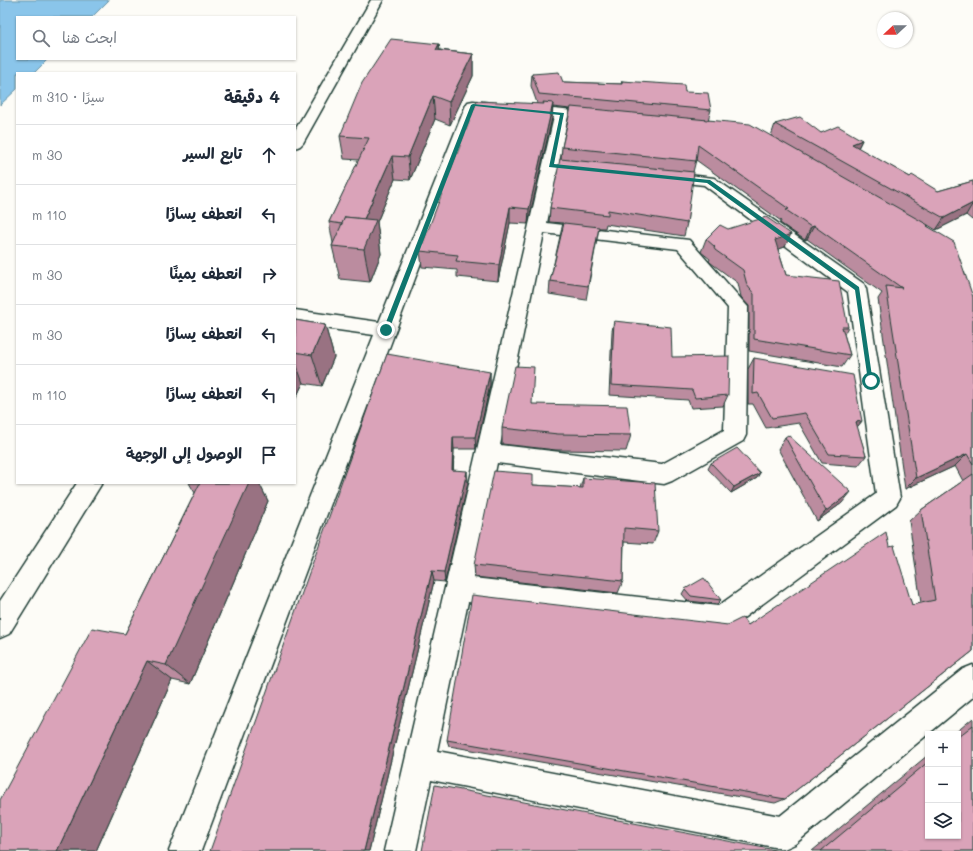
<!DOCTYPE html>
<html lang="ar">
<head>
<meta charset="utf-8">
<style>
  body { margin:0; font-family:Mali,"Playpen Sans Arabic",sans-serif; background:#f6f6f7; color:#1f2937; direction:rtl }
  .controls { position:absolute; right:12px; bottom:12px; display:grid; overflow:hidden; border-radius:0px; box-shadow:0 1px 3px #0004 }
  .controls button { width:36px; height:36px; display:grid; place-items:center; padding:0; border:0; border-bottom:1px solid #e0e1e3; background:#fff; color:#1f2937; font:20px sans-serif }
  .compass { position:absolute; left:877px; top:12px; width:36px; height:36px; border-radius:50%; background:#fff; box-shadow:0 1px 3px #0004; rotate:248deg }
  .stop { position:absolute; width:12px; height:12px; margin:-9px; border:3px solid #0f766e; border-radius:50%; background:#fff }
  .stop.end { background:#0f766e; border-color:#fff; box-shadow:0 1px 4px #0008 }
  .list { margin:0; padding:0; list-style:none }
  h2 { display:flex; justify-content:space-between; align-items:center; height:52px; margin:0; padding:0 16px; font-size:17px }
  h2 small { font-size:13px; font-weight:400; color:#747a83 }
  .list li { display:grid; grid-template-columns:26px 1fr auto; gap:12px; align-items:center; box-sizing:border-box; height:60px; padding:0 16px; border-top:1px solid #e0e1e3 }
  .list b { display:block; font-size:15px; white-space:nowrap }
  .list em { font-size:13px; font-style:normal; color:#747a83 }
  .icon { flex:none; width:22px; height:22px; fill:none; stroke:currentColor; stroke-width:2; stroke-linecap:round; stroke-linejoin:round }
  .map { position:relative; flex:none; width:973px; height:851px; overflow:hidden; direction:ltr }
  .search { position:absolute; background:#fff; box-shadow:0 1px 3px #0004; left:16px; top:16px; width:280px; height:44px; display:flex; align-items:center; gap:10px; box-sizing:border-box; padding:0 14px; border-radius:0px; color:#747a83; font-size:15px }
  .panel { position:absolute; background:#fff; box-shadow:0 1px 3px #0004; left:16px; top:72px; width:280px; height:412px; border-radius:0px; direction:rtl }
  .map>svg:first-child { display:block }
</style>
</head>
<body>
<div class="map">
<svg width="973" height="851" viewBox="0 0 973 851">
  <rect width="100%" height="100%" fill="#fdfcf7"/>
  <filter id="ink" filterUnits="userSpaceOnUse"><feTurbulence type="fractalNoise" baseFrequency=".025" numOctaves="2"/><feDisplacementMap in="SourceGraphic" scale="8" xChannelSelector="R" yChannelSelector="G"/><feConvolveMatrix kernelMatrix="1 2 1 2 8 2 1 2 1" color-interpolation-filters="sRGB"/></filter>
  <g filter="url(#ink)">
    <path fill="#8ac5ea" stroke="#5f8fa1" d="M0,0H109L92,17H17V59H48L34,73H17V89L0,105Z"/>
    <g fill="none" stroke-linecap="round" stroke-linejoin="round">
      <g stroke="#1f3d34" stroke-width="3">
        <path id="minor" d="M473,101L604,114L606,117L604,120L599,121L568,118L559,162L594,166L596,169L594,172L588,174L557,171L547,223L689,240L748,307L746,435L743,441L672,481L664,484L497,463L473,578L718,606L876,494L848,292L704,185L658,180L656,177L658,174L664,172L714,178L864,284L866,289L900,498L896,505L730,628L721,632L468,602L437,751L780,816L963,669L973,665V697L795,844L784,849L431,780L416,851H384L554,117L478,110L201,851H169L374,335L295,324V310L379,322L466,105L468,102ZM544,233L678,249L728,308L724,430L662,464L500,445Z"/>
      </g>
      <g stroke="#1f3d34" stroke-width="3">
        <g id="tertiary">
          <path d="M371,0H383L303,143L300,146L295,148V130Z"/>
          <path d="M77,483H102L9,634L0,638V601Z"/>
        </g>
      </g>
      <use href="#minor" fill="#fdfcf7" fill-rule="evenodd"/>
      <use href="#tertiary" fill="#fdfcf7" fill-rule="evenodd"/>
    </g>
    <g fill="#bb8c9f" stroke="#1f3d34">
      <path d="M439,44L440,50L473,54V76L450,125L435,119L410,180L395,179L377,222L381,254L370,282L340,279L332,246L333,243L329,222L359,160L344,159L340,136Z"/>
      <path d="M532,74L563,82L621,84L622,81L685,92L711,110L708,120L771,136L775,124L821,133L862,140L858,148L910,177L938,191L973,181V219L972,220L966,215L936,230L928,225V227L973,297V651L785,799L775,803L449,746L447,740L728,625H748L889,547L912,605L921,603L909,521L921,510L963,481L955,466L905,489L878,299L882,293L807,239L805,240L780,223L781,221L696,160L693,172L687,223L684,236L606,224L605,228H599L586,300L549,294L550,281L563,223L549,222L550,208L561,159L562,147L570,109L553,107L552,118L528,224L510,223L498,281L457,277V270L422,267L420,251L537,103L531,86Z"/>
      <path d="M706,239L785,247L778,249L786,275L848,327L844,334L850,355L842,367L749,351V306L741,297L738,283L711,263L709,261L710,259L701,252Z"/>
      <path d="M295,320L325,325L334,357L322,386L303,383L295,400Z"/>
      <path d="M614,321L672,357L728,395L723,406L691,408L688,400L609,395L612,331Z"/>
      <path d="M754,358L862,421L857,427L866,456L858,466L822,463L799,423L766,428L753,404H748V369Z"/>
      <path d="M490,372V385L476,449H454L453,470L468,483L445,582L434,581L369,851H210Z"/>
      <path d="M532,404L631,435L626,451L556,450L502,444V428Z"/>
      <path d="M785,437L842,503L817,521L778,449Z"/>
      <path d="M711,463L757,478L731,493L708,469Z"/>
      <path d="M583,478L658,531L653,544L624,542L623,581L618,593L475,577L474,565L533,485L580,488Z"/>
      <path d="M189,483H259L268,501L190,684L172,680L96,851H0L125,634L195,493Z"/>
      <path d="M685,589L721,600L717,604L688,601L682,594Z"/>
      <path d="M973,718V851H812L928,755V836H958V734H954Z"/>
    </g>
    <g fill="#997282" stroke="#1f3d34">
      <path d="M439,44L440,67L436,50Z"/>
      <path d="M473,54V76L450,125L449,102Z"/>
      <path d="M433,96L435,119L410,180L408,157Z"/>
      <path d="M553,103L552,118L528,224L529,209Z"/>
      <path d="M862,140L856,152L852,144Z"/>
      <path d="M392,156L395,179L377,222L381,254L370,282L364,249L361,226Z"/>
      <path d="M973,203L966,215L936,230L944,218Z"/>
      <path d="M510,207V223L498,281L499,265Z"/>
      <path d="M814,226L807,239L805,240L811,227Z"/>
      <path d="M791,234L785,247L770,252L775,240Z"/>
      <path d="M325,325L334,357L322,386L312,355Z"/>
      <path d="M295,361L303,383L295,400Z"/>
      <path d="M490,372V385L476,449L475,437Z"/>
      <path d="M862,421L854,431L856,422Z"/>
      <path d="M453,437L454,449L453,482L452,470Z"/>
      <path d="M967,454L955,466L905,489L916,478Z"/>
      <path d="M467,471L468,483L445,582L444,572Z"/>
      <path d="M760,473L757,478L731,493L734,487Z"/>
      <path d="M241,483H259L268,501L190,684L166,665Z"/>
      <path d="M851,492L842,503L817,521L826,511Z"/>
      <path d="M432,571L434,581L369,851H364Z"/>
      <path d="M147,661L172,680L96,851H57Z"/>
    </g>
    <g fill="#daa3b9" stroke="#1f3d34">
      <path d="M391,39L439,44L436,50L473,54L449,102L433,96L408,157L392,156L364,219L345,217L342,224L329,222L369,138L340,136L362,83Z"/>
      <path d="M559,72L563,82L622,84V81L684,85L685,92L708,93L711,110L539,94L532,74Z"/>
      <path d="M477,101L544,104L543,102L553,103L529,209L510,207L499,265L456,261L458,255L420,251Z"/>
      <path d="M571,107L750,124L928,225L927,226L954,242L973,297V464L967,454L916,478L886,286L902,288L814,226L811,227L786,210L789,209L698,145L696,161L562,147Z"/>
      <path d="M800,117L821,133L838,126L862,140L852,144L910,177L912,175L938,191L973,181V203L944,218L775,124Z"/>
      <path d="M560,159L694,172L687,223L608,210V215L550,208Z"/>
      <path d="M345,217L376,220L364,249L332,246Z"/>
      <path d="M766,217L791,234L775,240L786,275L839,281L848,327H842L850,355L754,339V294L747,285L743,270L715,250L714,248L715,247L706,239L720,225L728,229Z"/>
      <path d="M564,223L599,227L588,286L550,281Z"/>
      <path d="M295,320L325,325L312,355L295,352Z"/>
      <path d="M614,321L671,327L672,357L729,356L728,395L695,398L692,390L611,385Z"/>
      <path d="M387,354L490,372L475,437H453L452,470L467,471L444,572L432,571L364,851H210Z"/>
      <path d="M754,358L853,375L862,421L856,422L866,456L829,454L805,413L772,418L758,393L753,394Z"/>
      <path d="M515,366L534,367L532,404L627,406L631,435L558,434L502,428Z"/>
      <path d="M788,435L851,492L826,511L785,437Z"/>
      <path d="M737,448L760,473L734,487L711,463Z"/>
      <path d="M494,471L533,474V485L583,488V478L655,483L658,531L624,528L623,581L474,565Z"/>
      <path d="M973,474V651L785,799L447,740L472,595L728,625L742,618L748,625L886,532L889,547L894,546L912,605L935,600L921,510Z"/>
      <path d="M200,483H249L166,665L147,661L57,851H0V800L92,628L125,634Z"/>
      <path d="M704,578L721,600L691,596L685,589Z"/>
      <path d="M973,725V851H821L928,762V836H958V737Z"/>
      <path d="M435,785L780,851H422Z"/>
    </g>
  </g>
  <path fill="#0f766e" d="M473,104L564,113L554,164L710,180L859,287L873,383L871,384L868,381L855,290L707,183L549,167L560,115L475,106L389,330L384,332L383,330L471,105Z"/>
</svg>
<div class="controls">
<button>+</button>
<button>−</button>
<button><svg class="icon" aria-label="layers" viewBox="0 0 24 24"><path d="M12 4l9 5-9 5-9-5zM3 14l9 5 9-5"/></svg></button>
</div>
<svg class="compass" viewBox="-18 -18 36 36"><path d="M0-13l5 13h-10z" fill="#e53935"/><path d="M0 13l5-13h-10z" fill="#747a83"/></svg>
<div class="stop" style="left:871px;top:381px"></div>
<div class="stop end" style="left:386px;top:330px"></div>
<div class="search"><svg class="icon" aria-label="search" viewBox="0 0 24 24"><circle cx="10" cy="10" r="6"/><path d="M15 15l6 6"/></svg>ابحث هنا</div>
<section class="panel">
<h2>4 دقيقة<small>سيرًا · 310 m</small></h2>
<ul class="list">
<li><svg class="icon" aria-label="ahead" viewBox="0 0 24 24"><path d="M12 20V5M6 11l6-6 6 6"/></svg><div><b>تابع السير</b></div><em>30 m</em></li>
<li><svg class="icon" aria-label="left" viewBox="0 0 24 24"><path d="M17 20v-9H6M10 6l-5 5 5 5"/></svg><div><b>انعطف يسارًا</b></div><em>110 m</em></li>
<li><svg class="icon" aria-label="right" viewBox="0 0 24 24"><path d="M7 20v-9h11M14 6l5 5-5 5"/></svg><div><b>انعطف يمينًا</b></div><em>30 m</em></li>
<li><svg class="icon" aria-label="left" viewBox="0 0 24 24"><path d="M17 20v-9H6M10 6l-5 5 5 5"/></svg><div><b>انعطف يسارًا</b></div><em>30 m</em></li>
<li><svg class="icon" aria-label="left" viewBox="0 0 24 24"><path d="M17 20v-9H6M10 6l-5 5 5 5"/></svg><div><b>انعطف يسارًا</b></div><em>110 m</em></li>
<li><svg class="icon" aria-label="arrive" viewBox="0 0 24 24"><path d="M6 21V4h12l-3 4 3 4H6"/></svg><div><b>الوصول إلى الوجهة</b></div></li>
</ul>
</section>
</div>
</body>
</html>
